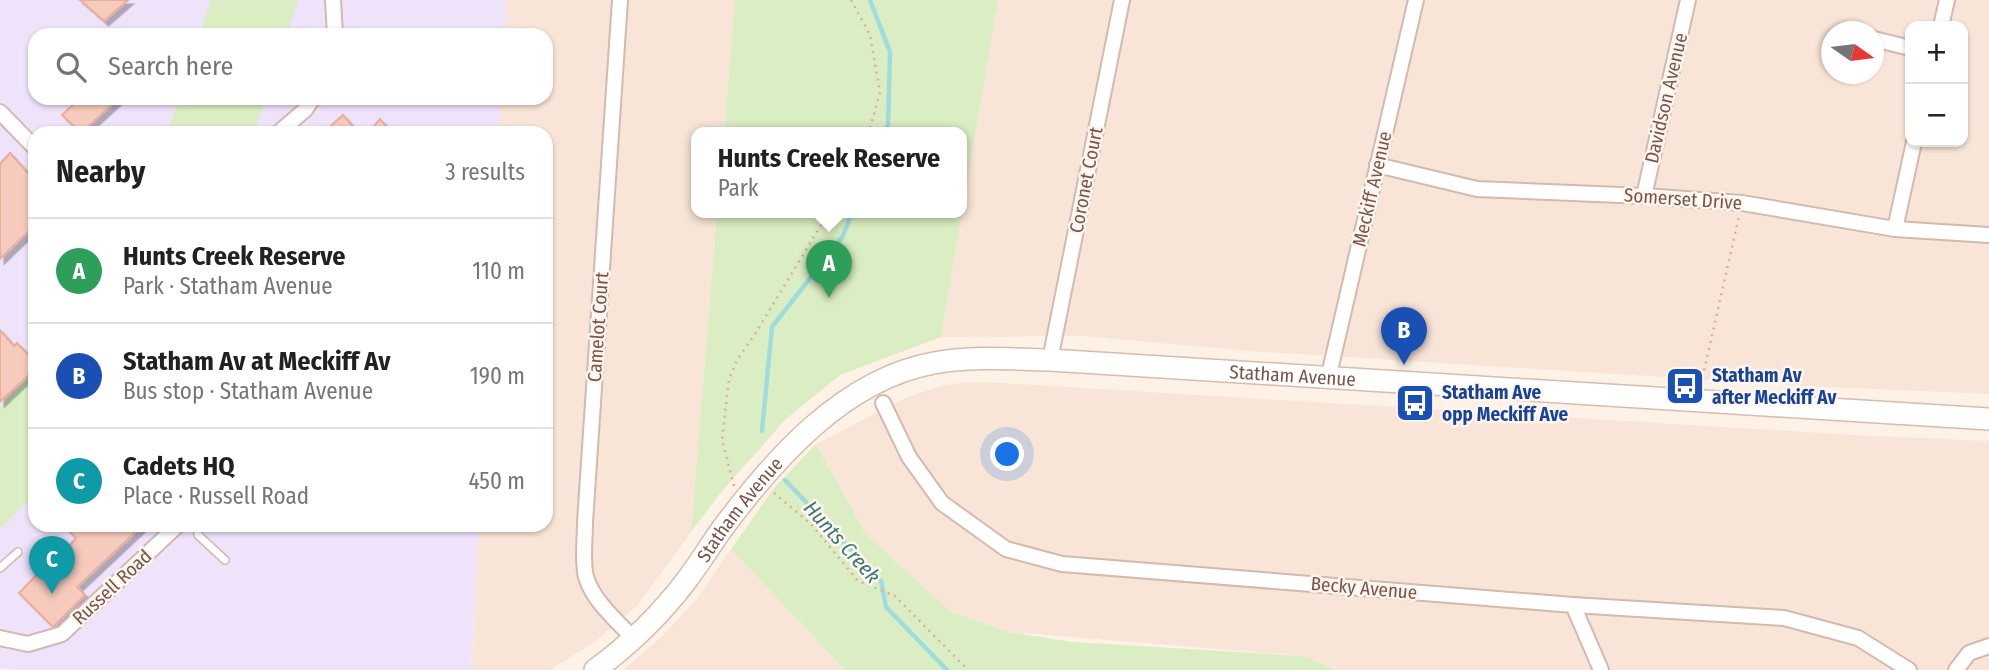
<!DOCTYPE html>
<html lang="en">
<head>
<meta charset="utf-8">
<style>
  body { margin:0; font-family:"Fira Sans Condensed",sans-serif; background:#f6f6f6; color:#202124 }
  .controls { position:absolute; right:21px; top:21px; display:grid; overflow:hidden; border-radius:14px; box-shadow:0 2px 5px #0004 }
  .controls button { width:63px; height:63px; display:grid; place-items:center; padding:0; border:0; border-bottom:2px solid #e0e0e0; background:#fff; color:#202124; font:35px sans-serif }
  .compass { position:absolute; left:1821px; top:21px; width:63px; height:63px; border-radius:50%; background:#fff; box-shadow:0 2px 5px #0004; rotate:104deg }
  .you { position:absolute; left:1008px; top:455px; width:24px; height:24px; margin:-18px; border:5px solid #fff; border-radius:50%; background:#1a73e8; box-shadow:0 0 0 10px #1a73e833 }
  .badge { display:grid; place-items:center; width:46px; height:46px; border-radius:50%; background:#b45309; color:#fff; font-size:23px; font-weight:700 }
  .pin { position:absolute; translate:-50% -58px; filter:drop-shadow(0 2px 4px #0008) }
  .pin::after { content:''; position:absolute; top:37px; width:24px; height:21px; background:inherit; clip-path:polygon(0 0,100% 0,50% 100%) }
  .popup { position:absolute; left:691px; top:127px; width:276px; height:91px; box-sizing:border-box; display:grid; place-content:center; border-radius:14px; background:#fff; filter:drop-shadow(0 2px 5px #0005); font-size:23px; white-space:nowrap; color:#757577 }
  .popup b { font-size:26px; color:#202124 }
  .popup::after { content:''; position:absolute; left:50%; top:100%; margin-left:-14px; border:14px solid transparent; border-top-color:#fff }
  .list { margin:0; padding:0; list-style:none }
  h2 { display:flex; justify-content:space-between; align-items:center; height:91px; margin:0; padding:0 28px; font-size:30px }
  h2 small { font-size:23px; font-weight:400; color:#757577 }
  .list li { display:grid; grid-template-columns:46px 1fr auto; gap:21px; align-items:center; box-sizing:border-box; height:105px; padding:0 28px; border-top:2px solid #e0e0e0 }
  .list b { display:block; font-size:26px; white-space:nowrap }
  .list p { margin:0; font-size:23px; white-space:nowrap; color:#757577 }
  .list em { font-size:23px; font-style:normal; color:#757577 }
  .icon { flex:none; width:38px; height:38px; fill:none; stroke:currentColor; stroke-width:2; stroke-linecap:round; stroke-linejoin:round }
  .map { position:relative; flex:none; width:1989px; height:670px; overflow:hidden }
  .search { position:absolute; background:#fff; box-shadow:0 2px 5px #0004; left:28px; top:28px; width:525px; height:77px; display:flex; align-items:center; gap:18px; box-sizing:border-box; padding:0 24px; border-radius:21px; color:#757577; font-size:26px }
  .panel { position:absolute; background:#fff; box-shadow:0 2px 5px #0004; left:28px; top:126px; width:525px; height:406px; border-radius:21px }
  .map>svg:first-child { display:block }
</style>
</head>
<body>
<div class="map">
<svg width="1989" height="670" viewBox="0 0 1989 670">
  <defs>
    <filter id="shadow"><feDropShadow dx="4.5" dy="4.5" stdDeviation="0" flood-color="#0004"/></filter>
  </defs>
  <rect width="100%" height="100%" fill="#fef2e7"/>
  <g fill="#f9e5d7" fill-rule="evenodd">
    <path d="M507,0H735L724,132H696V212H717L691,532L638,605L596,641L550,670H471L479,525H546V133H500L502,98H546V35H505Z"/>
    <path d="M998,0H1989V394L1804,386L1250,351L1083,336L941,337ZM1910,26H1963V142H1910ZM1832,32H1874V74H1832Z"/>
    <path d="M966,382L1002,383L1854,435L1989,441V670H1336L1303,656L1009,632L950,611L866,534L816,444L905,398L941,386Z"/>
    <path d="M731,549L845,670H623L661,637L696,600Z"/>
  </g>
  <path fill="#efe3fb" d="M0,0H507L505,35H35V98H502L500,133H35V525H479L471,670H18L0,668Z"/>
  <g fill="#dbeec3">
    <path d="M211,0H298L287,35H199Z"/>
    <path d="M735,0H998L941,337L840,375L785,420L722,491L691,532L717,212H962V132H724Z"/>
    <path d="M179,98H266L254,133H167Z"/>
    <path d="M35,372V494L0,529V406Z"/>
    <path d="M816,444L866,534L950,611L1009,632L1072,642L1303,656L1336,670H845L731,549L774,488Z"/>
  </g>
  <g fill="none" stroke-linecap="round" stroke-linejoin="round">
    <g stroke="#9edcdd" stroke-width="4.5">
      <path d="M870,0L890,52L888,125L885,132"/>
      <path d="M762,431L772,327L843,236L852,212"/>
      <path d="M785,480L881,581L886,607L947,670"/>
    </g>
  </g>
  <g fill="#f6cabc" stroke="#eaad9a" stroke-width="2" filter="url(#shadow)">
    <path d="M80,0H128L104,21Z"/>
    <path d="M80,98H119L81,133L62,115Z"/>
    <path d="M343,115L359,133H323Z"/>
    <path d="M380,119L392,133H368Z"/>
    <path d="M10,153L35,181V201L29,208L35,219V225L0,259V164Z"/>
    <path d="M0,330L14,346L17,343L35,362V369L0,402Z"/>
    <path d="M63,525H143L77,587L85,595L53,627L19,593L51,560L55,563L76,538Z"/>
  </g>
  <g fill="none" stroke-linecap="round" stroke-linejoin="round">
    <g stroke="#d4b9ae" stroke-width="10">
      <g id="service">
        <path d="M197,525L198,535L225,560"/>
        <path d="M0,568L18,552"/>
      </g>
    </g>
    <g stroke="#d4b9ae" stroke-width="18">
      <g id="minor">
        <path d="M333,0L335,35"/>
        <path d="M620,0L585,522C585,538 582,562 586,577C593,601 617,621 633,638"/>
        <path d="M1941,26L1947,0"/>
        <path d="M1874,39L1910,48"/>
        <path d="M0,112L35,148"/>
        <path d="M278,133L305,110L313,98"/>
        <path d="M1377,165L1477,189L1644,196L1742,203L1895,229L1989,235"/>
        <path d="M1644,196L1688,0"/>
        <path d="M1895,229L1914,142"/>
        <path d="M1050,360L1122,0"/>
        <path d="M1328,379L1416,0"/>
        <path d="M883,403L909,457L942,503L1006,549L1062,564L1573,605L1784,618L1858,638L1909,670"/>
        <path d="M1573,605L1601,670"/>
        <path d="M0,638L28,644L62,634L178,525"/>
        <path d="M1956,670L1969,653L1989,646"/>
      </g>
    </g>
    <g stroke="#dabaad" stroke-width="24">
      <g id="secondary">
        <path id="s1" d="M595,670C629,645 661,614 686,581C699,564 710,546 722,529C774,459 844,379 934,363C972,356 1012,359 1050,360L1989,419"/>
      </g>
    </g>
    <g stroke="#dcad9e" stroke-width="2.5" stroke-dasharray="2 5" stroke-linecap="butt">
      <path d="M851,0L870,35L880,92L869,132"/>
      <path d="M1701,384L1739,216"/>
      <path d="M734,486L722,440L729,379L737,360L755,334L829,212"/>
      <path d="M774,493L811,524L858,581L895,596L968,670"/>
    </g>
    <use href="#service" stroke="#fff" stroke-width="7"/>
    <use href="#minor" stroke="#fff" stroke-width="14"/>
    <use href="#secondary" stroke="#fff" stroke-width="21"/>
  </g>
  <defs>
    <g id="bus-square" transform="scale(2.0125)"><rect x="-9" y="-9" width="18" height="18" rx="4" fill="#1a4fb4" stroke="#fff6ef"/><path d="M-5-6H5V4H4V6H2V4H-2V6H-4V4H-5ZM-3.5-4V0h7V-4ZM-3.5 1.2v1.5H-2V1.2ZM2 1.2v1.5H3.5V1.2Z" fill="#fff"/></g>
  </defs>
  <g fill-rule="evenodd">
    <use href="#bus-square" x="1685" y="386"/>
    <use href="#bus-square" x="1415" y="403"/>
  </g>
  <g text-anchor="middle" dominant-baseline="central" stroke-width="5" stroke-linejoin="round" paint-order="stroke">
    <g font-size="19" fill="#7b5348" stroke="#fff6ef">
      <text transform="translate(1666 98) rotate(-77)">Davidson Avenue</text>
      <text transform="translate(1086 180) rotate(-79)">Coronet Court</text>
      <text transform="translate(1372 189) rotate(-77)">Meckiff Avenue</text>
      <text transform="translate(1683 199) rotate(4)">Somerset Drive</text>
      <text transform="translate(598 327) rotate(-86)">Camelot Court</text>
      <text stroke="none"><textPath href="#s1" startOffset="826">Statham Avenue</textPath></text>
      <text stroke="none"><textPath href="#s1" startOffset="217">Statham Avenue</textPath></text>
      <text transform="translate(112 587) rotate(-43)">Russell Road</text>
      <text transform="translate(1364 588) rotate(5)">Becky Avenue</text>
    </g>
    <g font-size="19" font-weight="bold" fill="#164399" stroke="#fff6ef" text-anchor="start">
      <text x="1712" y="375">Statham Av<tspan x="1712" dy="22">after Meckiff Av</tspan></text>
      <text x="1442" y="392">Statham Ave<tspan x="1442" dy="22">opp Meckiff Ave</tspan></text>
    </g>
    <g font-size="21" font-style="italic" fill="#377979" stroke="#fff6ef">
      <text transform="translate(842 542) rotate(48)">Hunts Creek</text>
    </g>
  </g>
</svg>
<div class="controls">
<button>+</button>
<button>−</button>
</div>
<svg class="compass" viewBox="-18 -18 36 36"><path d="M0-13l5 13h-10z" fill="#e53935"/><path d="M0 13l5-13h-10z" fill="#757577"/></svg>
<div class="you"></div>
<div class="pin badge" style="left:829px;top:298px;background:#2e9e5b">A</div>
<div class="popup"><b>Hunts Creek Reserve</b>Park</div>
<div class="pin badge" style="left:1404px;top:365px;background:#1a4fb4">B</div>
<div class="pin badge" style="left:52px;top:594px;background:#0f9aa8">C</div>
<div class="search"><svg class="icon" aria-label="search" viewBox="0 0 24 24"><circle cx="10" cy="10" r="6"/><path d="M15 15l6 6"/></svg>Search here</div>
<section class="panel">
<h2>Nearby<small>3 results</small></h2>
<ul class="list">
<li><span class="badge" style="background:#2e9e5b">A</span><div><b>Hunts Creek Reserve</b><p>Park · Statham Avenue</p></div><em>110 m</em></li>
<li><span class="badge" style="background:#1a4fb4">B</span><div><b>Statham Av at Meckiff Av</b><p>Bus stop · Statham Avenue</p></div><em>190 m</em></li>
<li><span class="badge" style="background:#0f9aa8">C</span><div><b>Cadets HQ</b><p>Place · Russell Road</p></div><em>450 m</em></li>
</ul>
</section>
</div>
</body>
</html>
